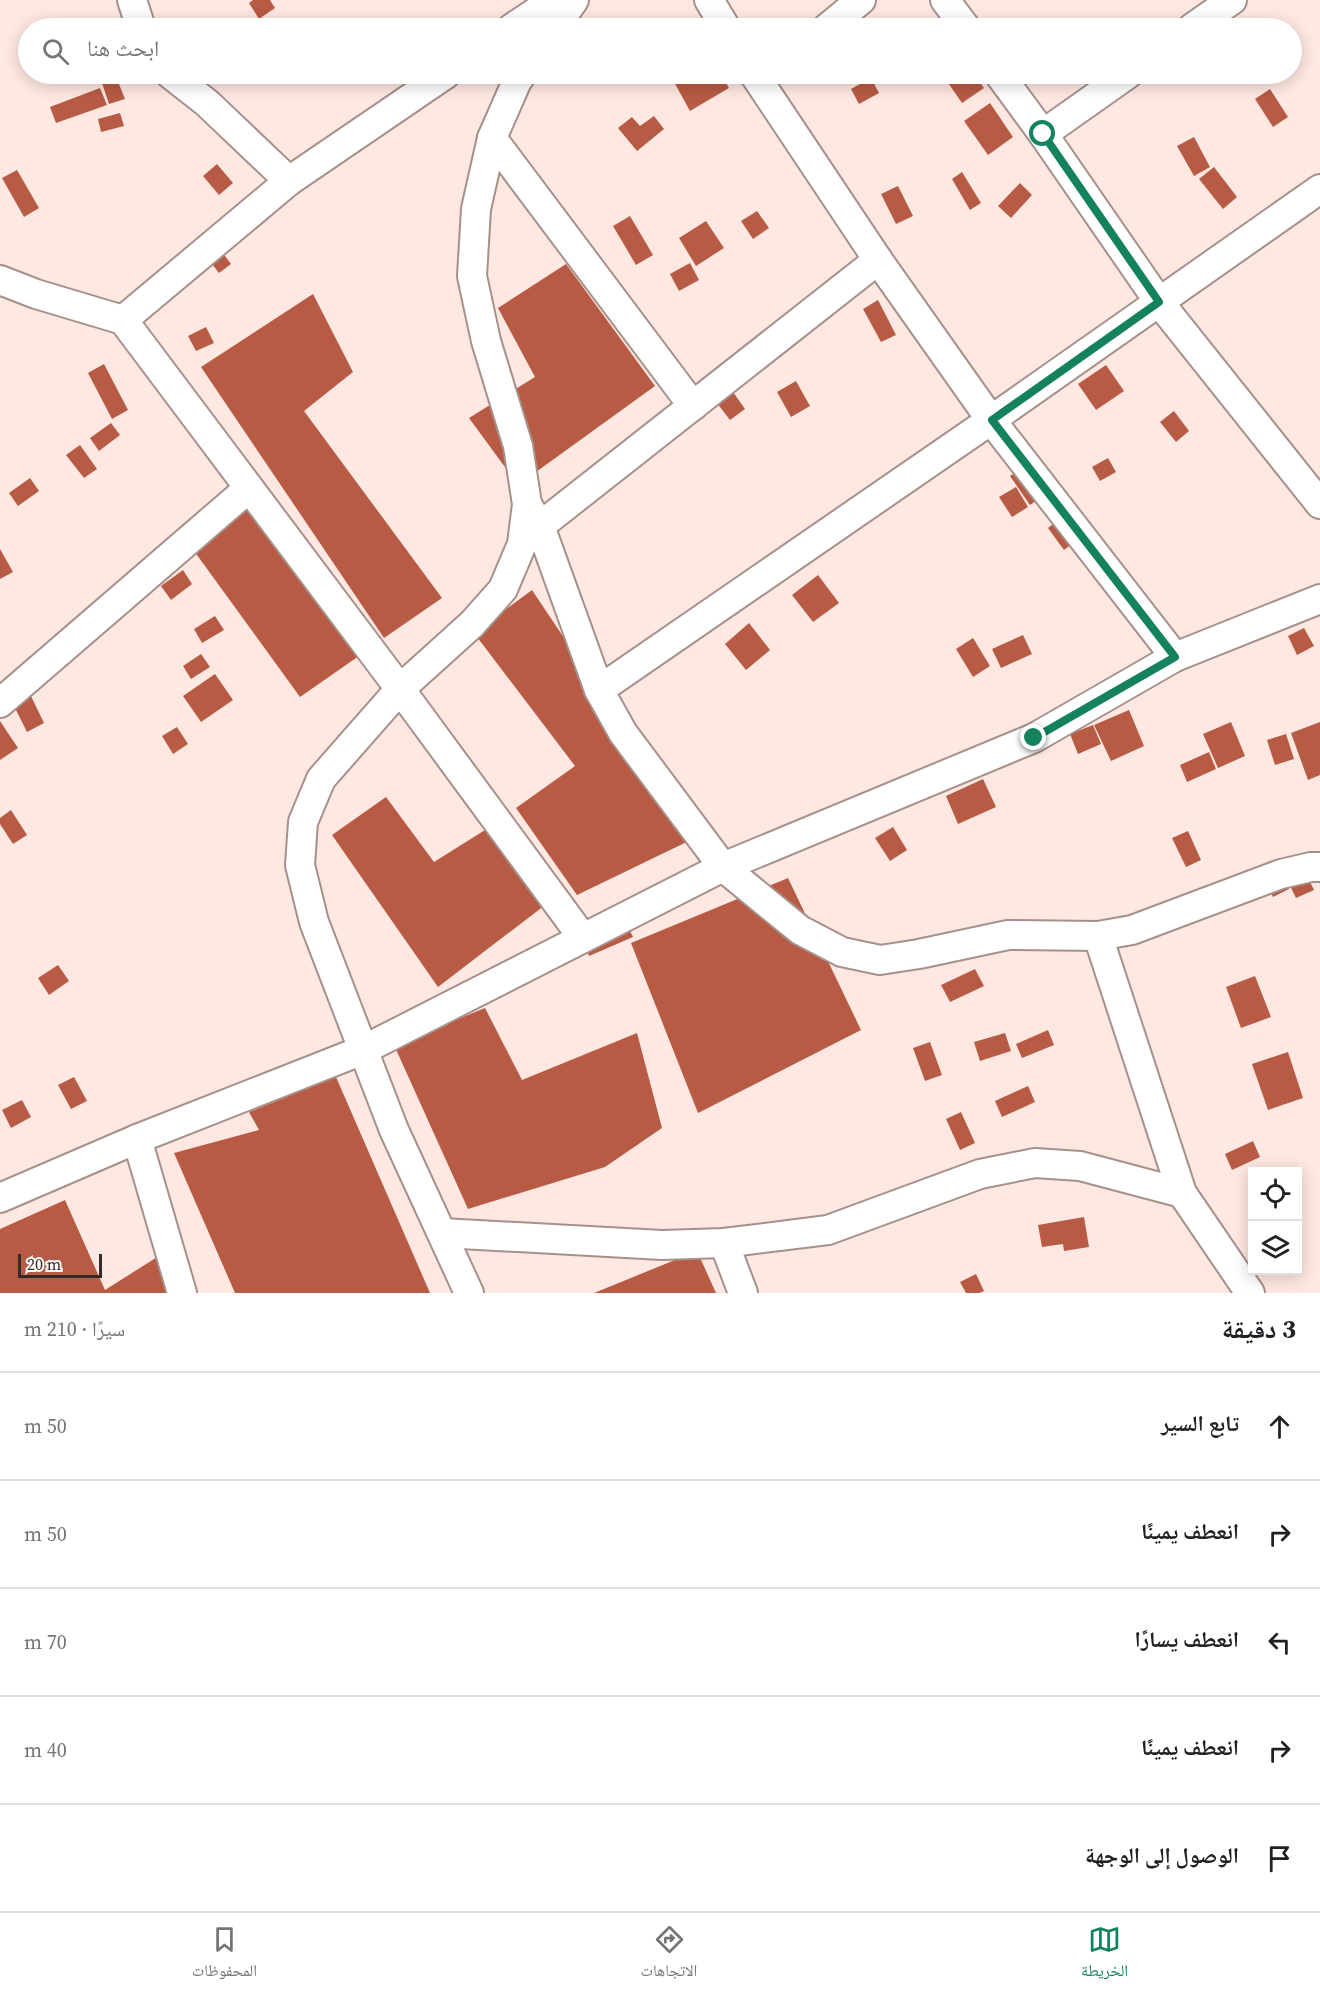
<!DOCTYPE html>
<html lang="ar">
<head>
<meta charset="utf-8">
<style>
  body { margin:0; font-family:"Source Serif 4","Noto Naskh Arabic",serif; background:#f6f6f6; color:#202124; direction:rtl }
  .controls { position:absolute; right:18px; bottom:18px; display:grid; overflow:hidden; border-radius:0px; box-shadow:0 3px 15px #0003 }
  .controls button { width:54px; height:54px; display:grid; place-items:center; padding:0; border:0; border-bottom:2px solid #e0e0e0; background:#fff; color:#202124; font:30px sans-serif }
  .scale { position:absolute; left:18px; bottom:15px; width:84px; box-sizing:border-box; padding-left:6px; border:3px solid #342b29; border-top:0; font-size:16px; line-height:21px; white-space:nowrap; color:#342b29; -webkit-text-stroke:4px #fefaf8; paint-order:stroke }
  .stop { position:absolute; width:18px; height:18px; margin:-14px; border:4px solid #15825f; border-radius:50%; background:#fff }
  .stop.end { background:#15825f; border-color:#fff; box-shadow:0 2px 6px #0008 }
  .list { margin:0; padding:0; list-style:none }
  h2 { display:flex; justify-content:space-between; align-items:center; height:78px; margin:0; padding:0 24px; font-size:26px }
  h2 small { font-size:20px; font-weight:400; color:#757577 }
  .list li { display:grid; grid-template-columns:39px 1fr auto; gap:18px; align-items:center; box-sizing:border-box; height:108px; padding:0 24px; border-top:2px solid #e0e0e0 }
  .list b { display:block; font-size:22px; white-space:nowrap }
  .list em { font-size:20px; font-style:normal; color:#757577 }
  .icon { flex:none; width:33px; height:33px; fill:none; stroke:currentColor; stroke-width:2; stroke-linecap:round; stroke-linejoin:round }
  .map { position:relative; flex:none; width:1320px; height:1293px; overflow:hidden; direction:ltr }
  .search { position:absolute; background:#fff; box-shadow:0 3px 15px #0003; left:18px; right:18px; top:18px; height:66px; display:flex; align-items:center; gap:15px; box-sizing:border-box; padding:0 21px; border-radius:33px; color:#757577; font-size:22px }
  .sheet { height:618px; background:#fff }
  nav { display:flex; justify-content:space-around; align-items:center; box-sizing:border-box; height:84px; border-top:2px solid #e0e0e0; background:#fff; font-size:16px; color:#757577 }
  nav a { display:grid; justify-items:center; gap:3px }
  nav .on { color:#15825f }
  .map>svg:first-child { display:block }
</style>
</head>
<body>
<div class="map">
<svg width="1320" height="1293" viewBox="0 0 1320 1293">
  <rect width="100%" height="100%" fill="#ffe8e2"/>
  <g fill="#b85b44">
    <path d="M253,0H270L275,8L259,19L249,3Z"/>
    <path d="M856,10L865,28H843Z"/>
    <path d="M99,74H123L125,82L119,84L125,99L109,104Z"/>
    <path d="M689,74H721L729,88L690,111L674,82Z"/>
    <path d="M842,74H867L847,84Z"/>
    <path d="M942,74H974L984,88L962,103Z"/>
    <path d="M871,78L879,93L859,104L851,89Z"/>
    <path d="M100,88L107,105L56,123L50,107Z"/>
    <path d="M1270,89L1288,117L1273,127L1255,99Z"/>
    <path d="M990,103L1013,137L988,155L964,121Z"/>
    <path d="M120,113L124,126L101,132L98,119Z"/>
    <path d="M654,116L664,129L637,151L618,128L632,117L640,126Z"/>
    <path d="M1194,137L1210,167L1194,176L1177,146Z"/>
    <path d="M217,164L233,183L219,195L203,176Z"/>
    <path d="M1214,167L1237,197L1223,209L1199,179Z"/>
    <path d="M17,170L39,208L24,217L2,178Z"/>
    <path d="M962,172L981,203L970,210L952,179Z"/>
    <path d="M1020,183L1032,195L1011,218L998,206Z"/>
    <path d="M898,186L913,216L896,224L881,194Z"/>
    <path d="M757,211L769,228L753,239L741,221Z"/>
    <path d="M630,216L653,255L636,265L613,226Z"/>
    <path d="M706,221L724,248L696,266L679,238Z"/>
    <path d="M218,247L231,264L219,273L206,256Z"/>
    <path d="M690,263L699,280L679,291L670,274Z"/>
    <path d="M566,264L655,386L518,485L469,418L535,377L498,308Z"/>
    <path d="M313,294L353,372L304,411L442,598L384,638L201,367Z"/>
    <path d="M878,300L896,335L881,342L863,309Z"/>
    <path d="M206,327L214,343L196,351L188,336Z"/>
    <path d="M104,364L128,410L112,419L88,373Z"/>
    <path d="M1106,365L1124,391L1096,410L1078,384Z"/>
    <path d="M796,381L810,406L791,417L777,392Z"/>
    <path d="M726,382L745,409L730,420L710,394Z"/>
    <path d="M1174,411L1189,431L1176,442L1160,422Z"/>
    <path d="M111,423L120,435L99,451L90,438Z"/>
    <path d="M80,445L97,469L84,478L66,455Z"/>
    <path d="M1108,458L1116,472L1100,481L1092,467Z"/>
    <path d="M1026,465L1046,494L1030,505L1010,476Z"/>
    <path d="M30,478L39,491L18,506L9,493Z"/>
    <path d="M1016,487L1028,507L1012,517L999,497Z"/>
    <path d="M251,494L369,649L300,697L181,533Z"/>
    <path d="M1067,514L1083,535L1064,550L1048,528Z"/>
    <path d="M0,549L13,572L0,579Z"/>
    <path d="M183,570L192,584L171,600L161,586Z"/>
    <path d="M818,575L839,603L813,622L792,595Z"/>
    <path d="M532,590L697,837L577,895L516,808L575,766L474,633Z"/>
    <path d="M215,616L224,630L202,643L194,629Z"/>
    <path d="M749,623L770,650L746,670L725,644Z"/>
    <path d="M1304,628L1314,646L1297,655L1288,636Z"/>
    <path d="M1023,635L1032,654L1001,668L992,649Z"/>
    <path d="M973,638L990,666L973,677L956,649Z"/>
    <path d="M201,654L210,667L191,679L183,666Z"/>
    <path d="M215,674L233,700L201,722L183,696Z"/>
    <path d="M29,692L44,723L27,732L11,700Z"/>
    <path d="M1129,710L1144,746L1111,761L1094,725Z"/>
    <path d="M0,721L18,748L0,760Z"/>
    <path d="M1231,722L1245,756L1218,768L1203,734Z"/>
    <path d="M1320,722V775L1308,780L1291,733Z"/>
    <path d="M1093,725L1101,744L1078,754L1070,734Z"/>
    <path d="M177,727L188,744L173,754L162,736Z"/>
    <path d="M1286,734L1294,759L1275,765L1267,740Z"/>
    <path d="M1209,752L1216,769L1187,782L1180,765Z"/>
    <path d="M983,779L996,807L958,824L946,796Z"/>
    <path d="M386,797L434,862L493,825L549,902L438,987L332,835Z"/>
    <path d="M11,810L27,835L13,844L0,824V818Z"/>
    <path d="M893,827L907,850L890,861L875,838Z"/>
    <path d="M1188,831L1201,860L1186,867L1172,838Z"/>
    <path d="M1301,863L1314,890L1296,898L1283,871Z"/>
    <path d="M1280,872L1289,889L1273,897L1264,880Z"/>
    <path d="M788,878L861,1030L698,1113L631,943Z"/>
    <path d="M627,925L633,937L589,956L584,944Z"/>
    <path d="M58,965L69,981L49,995L38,978Z"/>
    <path d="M975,969L984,986L950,1002L941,985Z"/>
    <path d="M1255,976L1271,1017L1241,1028L1226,987Z"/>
    <path d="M485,1008L522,1080L637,1033L662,1128L605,1167L468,1209L394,1045Z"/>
    <path d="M1048,1030L1054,1045L1022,1058L1016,1044Z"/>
    <path d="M1005,1033L1011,1051L980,1061L974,1042Z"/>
    <path d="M930,1042L942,1075L925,1081L913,1048Z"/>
    <path d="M1288,1052L1303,1098L1268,1110L1252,1064Z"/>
    <path d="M74,1077L87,1101L71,1109L58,1085Z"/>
    <path d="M336,1077L430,1293H235L174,1153L259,1130L249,1112Z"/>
    <path d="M1028,1086L1035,1102L1002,1117L995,1101Z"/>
    <path d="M22,1100L31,1117L11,1128L2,1110Z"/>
    <path d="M961,1112L975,1143L960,1150L946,1119Z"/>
    <path d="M1253,1141L1260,1157L1232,1170L1225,1154Z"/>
    <path d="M65,1200L105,1290L162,1254L183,1293H0V1229Z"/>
    <path d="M1084,1217L1089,1247L1064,1251L1063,1244L1042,1247L1038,1225Z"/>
    <path d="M697,1251L716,1293H594Z"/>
    <path d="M976,1274L984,1291L979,1293H966L960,1282Z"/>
  </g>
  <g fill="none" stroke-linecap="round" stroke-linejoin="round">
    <g stroke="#a5908a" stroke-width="32">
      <g id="minor">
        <path d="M132,0L141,28"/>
        <path d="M709,0L726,28"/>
        <path d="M945,0L966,28"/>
        <path d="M512,28L554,0"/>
        <path d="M554,28L574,0"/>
        <path d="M827,28L861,0"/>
        <path d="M1192,28L1232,0"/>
        <path d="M170,74L207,103L289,181"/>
        <path d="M754,74L878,260L991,420L1175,657"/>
        <path d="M999,74L1043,134L1159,302L1320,504"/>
        <path d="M1043,134L1128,74"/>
        <path d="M492,138L693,406"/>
        <path d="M0,280L36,294L123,320L400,689L583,938"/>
        <path d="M123,320L289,181L446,74"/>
        <path d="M527,504L540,526L599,690L623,733L723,867L800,930L842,952L880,960L919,954L1008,935L1098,936L1132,930L1281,874L1311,867H1320"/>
        <path d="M540,526L878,260"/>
        <path d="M599,690L991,420L1320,189"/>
        <path d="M0,703L249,488"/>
        <path d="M1098,936L1182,1193L1250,1293"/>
        <path d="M137,1139L182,1293"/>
        <path d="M0,1198L137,1139L363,1050L723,867L1034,738L1175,657L1320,599"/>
        <path d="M442,1233L662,1245L724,1243L828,1230L980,1174L1035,1163L1080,1166L1182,1193"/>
        <path d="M724,1243L743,1293"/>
        <path d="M469,1293L394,1130L314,922L300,865L303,822L321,779L400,689L472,624L503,589L522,544L527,504L518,446L486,341L472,276L476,209L492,138L517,81L522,74"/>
      </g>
    </g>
    <use href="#minor" stroke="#fff" stroke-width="28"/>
  </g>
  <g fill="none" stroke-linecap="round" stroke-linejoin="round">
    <path stroke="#15825f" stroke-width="8" d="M1034,738L1175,657L992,420L1159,302L1043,134"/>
  </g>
</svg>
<div class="controls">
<button><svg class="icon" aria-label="locate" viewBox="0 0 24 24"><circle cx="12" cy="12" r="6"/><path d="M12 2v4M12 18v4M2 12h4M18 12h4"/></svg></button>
<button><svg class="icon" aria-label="layers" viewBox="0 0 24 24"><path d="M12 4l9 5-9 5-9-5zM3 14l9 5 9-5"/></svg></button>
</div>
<div class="scale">20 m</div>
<div class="stop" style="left:1043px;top:134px"></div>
<div class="stop end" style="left:1034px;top:738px"></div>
<div class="search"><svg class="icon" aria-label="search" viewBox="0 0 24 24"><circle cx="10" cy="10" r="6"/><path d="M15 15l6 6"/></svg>ابحث هنا</div>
</div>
<section class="sheet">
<h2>3 دقيقة<small>سيرًا · 210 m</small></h2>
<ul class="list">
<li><svg class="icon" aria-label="ahead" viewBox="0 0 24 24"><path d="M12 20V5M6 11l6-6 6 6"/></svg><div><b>تابع السير</b></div><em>50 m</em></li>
<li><svg class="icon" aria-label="right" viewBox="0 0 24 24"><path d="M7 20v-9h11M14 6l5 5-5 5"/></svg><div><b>انعطف يمينًا</b></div><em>50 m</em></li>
<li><svg class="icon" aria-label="left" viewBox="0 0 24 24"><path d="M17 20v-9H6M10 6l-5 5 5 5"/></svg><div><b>انعطف يسارًا</b></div><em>70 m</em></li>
<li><svg class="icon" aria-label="right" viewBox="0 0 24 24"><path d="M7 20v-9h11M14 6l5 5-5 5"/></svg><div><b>انعطف يمينًا</b></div><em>40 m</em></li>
<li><svg class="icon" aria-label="arrive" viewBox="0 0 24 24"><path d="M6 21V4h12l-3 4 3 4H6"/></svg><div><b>الوصول إلى الوجهة</b></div></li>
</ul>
</section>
<nav>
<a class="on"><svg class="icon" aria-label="map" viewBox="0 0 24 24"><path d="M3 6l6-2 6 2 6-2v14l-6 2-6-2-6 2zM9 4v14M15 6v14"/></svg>الخريطة</a>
<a><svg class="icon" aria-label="directions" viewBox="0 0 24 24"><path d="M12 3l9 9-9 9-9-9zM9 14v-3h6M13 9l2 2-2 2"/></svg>الاتجاهات</a>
<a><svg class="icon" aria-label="saved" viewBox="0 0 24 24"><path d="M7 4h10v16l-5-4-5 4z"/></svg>المحفوظات</a>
</nav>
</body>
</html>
